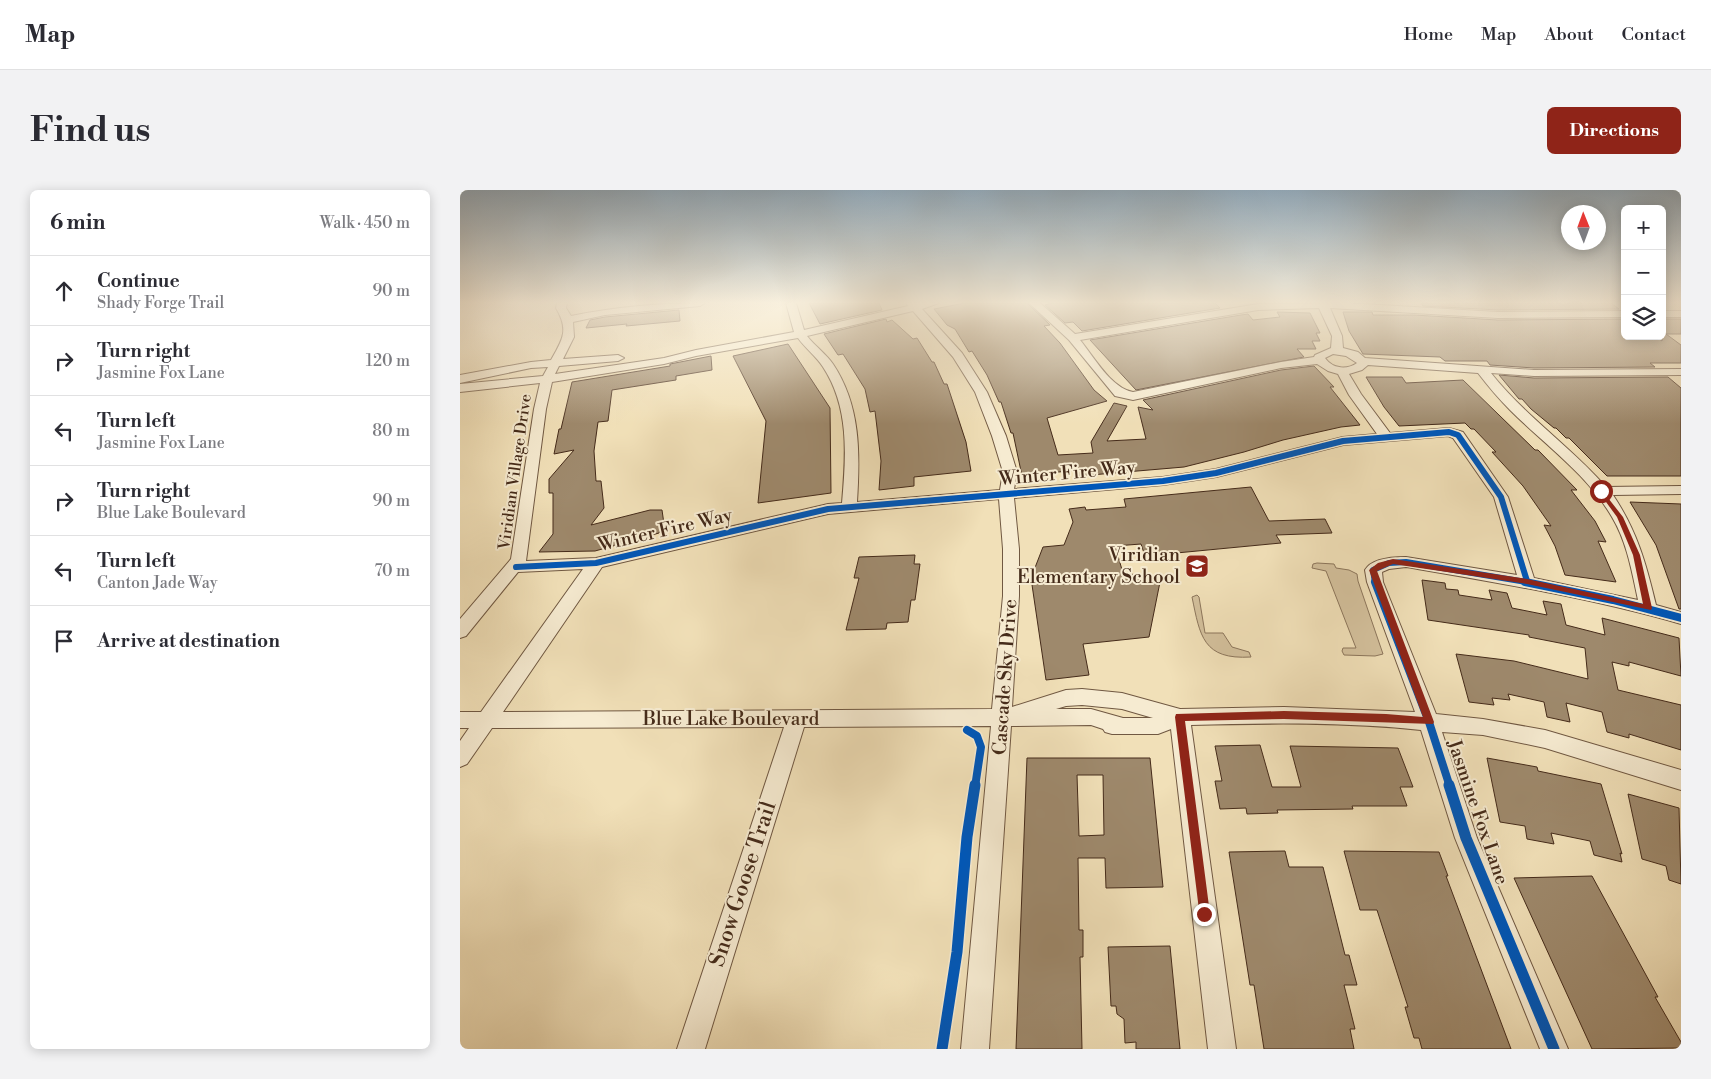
<!DOCTYPE html>
<html lang="en">
<head>
<meta charset="utf-8">
<style>
  body { margin:0; font-family:"Libre Bodoni",serif; background:#f2f2f3; color:#2b2b33 }
  .controls { position:absolute; right:15px; top:15px; display:grid; overflow:hidden; border-radius:8px; box-shadow:0 2px 12px #0003 }
  .controls button { width:45px; height:45px; display:grid; place-items:center; padding:0; border:0; border-bottom:1px solid #e1e1e2; background:#fff; color:#2b2b33; font:25px sans-serif }
  .compass { position:absolute; left:1101px; top:15px; width:45px; height:45px; border-radius:50%; background:#fff; box-shadow:0 2px 12px #0003; rotate:359deg }
  .stop { position:absolute; width:15px; height:15px; margin:-11px; border:4px solid #8f2418; border-radius:50%; background:#fff }
  .stop.end { background:#8f2418; border-color:#fff; box-shadow:0 1px 5px #0008 }
  .list { margin:0; padding:0; list-style:none }
  h2 { display:flex; justify-content:space-between; align-items:center; height:65px; margin:0; padding:0 20px; font-size:21px }
  h2 small { font-size:16px; font-weight:400; color:#7c7c81 }
  .list li { display:grid; grid-template-columns:32px 1fr auto; gap:15px; align-items:center; box-sizing:border-box; height:70px; padding:0 20px; border-top:1px solid #e1e1e2 }
  .list b { display:block; font-size:19px; white-space:nowrap }
  .list p { margin:0; font-size:16px; white-space:nowrap; color:#7c7c81 }
  .list em { font-size:16px; font-style:normal; color:#7c7c81 }
  .icon { flex:none; width:28px; height:28px; fill:none; stroke:currentColor; stroke-width:2; stroke-linecap:round; stroke-linejoin:round }
  .map { position:relative; flex:none; width:1221px; height:859px; overflow:hidden; border-radius:8px }
  header { display:flex; align-items:center; gap:30px; box-sizing:border-box; height:70px; padding:0 25px; background:#fff; border-bottom:1px solid #e1e1e2 }
  header strong { font-size:24px }
  nav { display:flex; gap:28px; margin-inline-start:auto; font-size:18px }
  .intro { display:flex; align-items:center; justify-content:space-between; box-sizing:border-box; height:120px; padding:0 30px }
  h1 { margin:0; font-size:35px }
  .button { padding:12px 22px; border-radius:8px; background:#8f2418; color:#fff; font-size:18px; font-weight:700 }
  main { display:flex; gap:30px; padding:0 30px }
  aside { flex:1; background:#fff; border-radius:8px; box-shadow:0 2px 12px #0003 }
  .map>svg:first-child { display:block }
</style>
</head>
<body>
<header>
<strong>Map</strong>
<nav><a>Home</a><a>Map</a><a>About</a><a>Contact</a></nav>
</header>
<div class="intro"><h1>Find us</h1><a class="button">Directions</a></div>
<main>
<aside>
<h2>6 min<small>Walk · 450 m</small></h2>
<ul class="list">
<li><svg class="icon" aria-label="ahead" viewBox="0 0 24 24"><path d="M12 20V5M6 11l6-6 6 6"/></svg><div><b>Continue</b><p>Shady Forge Trail</p></div><em>90 m</em></li>
<li><svg class="icon" aria-label="right" viewBox="0 0 24 24"><path d="M7 20v-9h11M14 6l5 5-5 5"/></svg><div><b>Turn right</b><p>Jasmine Fox Lane</p></div><em>120 m</em></li>
<li><svg class="icon" aria-label="left" viewBox="0 0 24 24"><path d="M17 20v-9H6M10 6l-5 5 5 5"/></svg><div><b>Turn left</b><p>Jasmine Fox Lane</p></div><em>80 m</em></li>
<li><svg class="icon" aria-label="right" viewBox="0 0 24 24"><path d="M7 20v-9h11M14 6l5 5-5 5"/></svg><div><b>Turn right</b><p>Blue Lake Boulevard</p></div><em>90 m</em></li>
<li><svg class="icon" aria-label="left" viewBox="0 0 24 24"><path d="M17 20v-9H6M10 6l-5 5 5 5"/></svg><div><b>Turn left</b><p>Canton Jade Way</p></div><em>70 m</em></li>
<li><svg class="icon" aria-label="arrive" viewBox="0 0 24 24"><path d="M6 21V4h12l-3 4 3 4H6"/></svg><div><b>Arrive at destination</b></div></li>
</ul>
</aside>
<div class="map">
<svg width="1221" height="859" viewBox="0 0 1221 859">
  <rect width="100%" height="100%" fill="#f1e0b8"/>
  <filter id="stains"><feTurbulence type="fractalNoise" baseFrequency=".004" numOctaves="4"/><feColorMatrix values="0 0 0 0 .2 0 0 0 0 .09 0 0 0 0 .02 0 0 0 .5 -.17"/></filter>
  <radialGradient id="worn" r=".72"><stop offset=".6" stop-color="#630" stop-opacity="0"/><stop offset="1" stop-color="#630" stop-opacity=".3"/></radialGradient>
  <g fill="#d4c19d" stroke="#8c765c">
    <path d="M857,373L874,374L876,378L889,380L897,384L898,391L923,464L915,466L884,465L882,461L883,458H896L866,381L852,378L853,374Z"/>
    <path d="M737,405L739,407L745,443H763L772,457L789,462L791,467C743,470 740,446 732,407Z"/>
  </g>
  <g fill="#9e896c" stroke="#452b1a" fill-rule="evenodd">
    <path d="M349,113H419L422,120L360,134Z"/>
    <path d="M505,113H567L590,135L584,136L600,153L634,200L647,211L587,228L598,265L633,263L631,252L654,213L667,216L647,251L686,249L678,217L693,220L683,210L821,180L854,176L874,197H870L900,235L881,237L823,250L784,262L724,277L619,286L617,280L562,286L553,243H551L541,212H539L527,185L512,161L509,162L495,139L487,135L474,119Z"/>
    <path d="M593,113H755L760,118L622,141L613,132L605,133L585,115Z"/>
    <path d="M961,113H1151L1159,119L1038,120L963,116Z"/>
    <path d="M219,120L220,131L166,136L167,134L126,138L130,130L145,127Z"/>
    <path d="M817,122L850,123L860,143H856L860,151H852L856,159H837L844,167L676,200L630,150L781,125L788,124L793,130L820,127Z"/>
    <path d="M883,122H912L913,125H954L1038,130L1165,129V146H1195L1202,151V129H1221V144H1206L1221,155V173H1190L1195,177L1074,178L1030,175L1027,171H985L980,167L903,164L889,141Z"/>
    <path d="M426,129L427,132L432,130L453,149L457,148L472,172H474L484,194H487L506,252L511,281L454,287V296L419,300L421,271L415,221L410,222L405,199L383,164L378,165L364,144Z"/>
    <path d="M328,154L370,218L371,303L298,313L306,231L273,166Z"/>
    <path d="M251,166L252,180L216,186V190L152,200L148,231L138,232L134,261L136,291H141L144,318L131,335L190,320H202L204,334L199,343L135,361L79,362L93,344V303H89V289L114,260L94,264L99,239H101L112,192L210,176V174Z"/>
    <path d="M1039,185L1074,188L1208,187L1221,198V286H1147L1109,248H1106L1096,238H1094L1071,219L1062,209H1059Z"/>
    <path d="M906,187H942L946,193L1003,190L1075,260H1078L1117,300H1111L1135,331L1146,352L1138,351L1156,392L1105,385L1095,356L1084,335L1091,336L1063,296L1032,262H1036L1014,239H1011L1005,233L939,236L924,217Z"/>
    <path d="M791,297L809,331L865,329L872,343L816,345L821,353L685,366L681,354L655,356L663,383L685,386L686,390L700,392L689,447L623,454L629,485L586,490L571,388L583,357L604,355L613,332L609,319L625,317L626,320L666,317L664,309Z"/>
    <path d="M1170,312L1221,314V419H1219L1196,355Z"/>
    <path d="M455,365L454,374H460L455,410H451L448,432L427,433L426,439L386,440L399,388H394L399,367Z"/>
    <path d="M962,390L985,393L986,399L998,400L999,405L1032,410L1029,400L1047,403L1052,418L1087,425L1083,411L1101,414L1106,435L1145,445L1142,428L1219,448L1221,486L1169,472V476L1152,472L1158,500L1221,515V560L1169,544V548L1147,542L1142,522L1106,513L1110,532L1087,527L1084,512L1048,504L1050,510L1032,508L1034,515L1009,512L996,464L1054,471L1128,489L1125,458L1069,447V445L968,430Z"/>
    <path d="M800,555L812,597H841L830,556L938,558L953,597H940L947,616H892L893,619L817,620L818,623L787,624L786,618L760,619L755,591H762L755,556Z"/>
    <path d="M567,568H690L703,697L646,698L645,668H618L619,740H623V767H620L622,859H556ZM617,585H643L644,645L619,646Z"/>
    <path d="M1027,568L1077,577L1078,581L1141,594L1162,664L1160,663L1162,672L1134,665L1130,651L1091,643L1094,654L1067,649L1065,636L1040,632Z"/>
    <path d="M1168,604L1219,618L1221,694L1209,690L1206,676L1182,669Z"/>
    <path d="M825,661L829,677H863L885,765H889L897,795H884L895,839H890L894,859H804L794,795H790L769,662Z"/>
    <path d="M884,661L979,662L988,686H986L1051,859H962L959,848H954L945,817H948L917,720H900Z"/>
    <path d="M1132,686L1198,807H1195L1221,852V858L1132,859L1054,688Z"/>
    <path d="M710,756L720,859H676V852L665,853L664,829L657,824L656,816H651L648,757Z"/>
  </g>
  <g fill="none" stroke-linecap="round" stroke-linejoin="round">
    <g stroke="#705842" stroke-width="2">
      <g id="minor">
        <path d="M97,113H107L106,118L111,126C155,117 199,113 245,113L240,116L145,125L113,132L114,147L103,169L158,165L164,168L158,171L99,176L95,184L204,168L236,160L334,142L326,113H336L344,140L448,116L446,113H479L462,119L502,163L527,202L546,246L557,282L554,299L703,287L756,279L883,247L917,244L889,205L878,184L868,181L857,174L821,178L673,210L655,206L609,150L569,113H580L615,144L798,114L887,113L1038,122L1165,121V127L1038,128L870,118L882,146L883,158L898,162L905,168L1074,180L1221,179V185L1074,186L1031,183C1065,226 1110,256 1146,297L1221,296V304L1153,305C1177,341 1186,373 1196,415L1221,422V434C1131,408 1039,393 946,377L929,379L922,382L923,392L976,524L1023,529L1085,540L1221,580V600L1085,558L1023,545L982,542L1017,648L1108,859H1080L995,648L961,540C885,532 808,533 731,535L776,859H748L711,539L698,544H652L645,542L643,539L631,535L551,536L529,859H501L531,536L344,537L245,859H217L324,537L32,538L7,574L0,577V551L9,538H0V522H21L123,379L58,382L6,446L0,448V429L51,369L74,219L80,193L0,202V194L83,186L88,177L71,178L0,193V185L71,172L91,170C103,149 109,140 96,118ZM859,118L872,146L871,158L855,165L854,167L821,172L673,202C651,198 634,167 620,150L798,120ZM453,121L493,167L515,202L532,246L543,282L540,300L397,312C400,264 401,216 373,174C366,164 355,156 347,146ZM338,148C345,158 356,166 363,177C390,218 386,267 382,313L368,314L136,368L66,371L86,219L92,192L204,174L236,166ZM873,164L886,166L897,173C887,180 873,179 865,168ZM908,175L1018,183C1028,196 1038,208 1050,220C1085,255 1127,284 1152,327C1167,352 1172,382 1178,410L1074,388L1048,307L1003,242L989,238L930,243L901,204L889,184L902,180ZM988,246L993,248L1034,307L1057,385L946,367C933,367 912,368 905,380L907,392L955,522L824,517L720,519L662,503L622,499L606,500L552,517L559,406V359L554,308L703,295L756,287L883,255ZM539,309L543,359V406L532,519L43,522L142,377L368,324ZM622,515L662,519L693,528H663L631,519H596L606,516Z"/>
        <rect x="1202" y="121" width="19" height="6"/>
      </g>
    </g>
    <use href="#minor" fill="#f6ebd1" fill-rule="evenodd"/>
    <g stroke="#f6ebd1" stroke-width="9">
      <g id="cycleway-far2">
        <path d="M56,377L136,373L368,319L703,291L756,283L883,251L989,242L998,245L1041,307L1067,391"/>
        <path d="M915,393L913,380L929,373L946,372L1072,393"/>
      </g>
    </g>
    <g stroke="#f6ebd1" stroke-width="11">
      <g id="cycleway-far1">
        <path d="M915,392L969,532L990,597"/>
        <path d="M1065,392L1153,410L1221,428"/>
        <path d="M507,540L517,546L521,557L515,597"/>
      </g>
    </g>
    <g stroke="#f6ebd1" stroke-width="14">
      <g id="cycleway">
        <path d="M989,595L1006,648L1094,859"/>
        <path d="M482,859L497,762L507,647L515,595"/>
      </g>
    </g>
    <use href="#cycleway-far2" stroke="#0057b8" stroke-width="6"/>
    <use href="#cycleway-far1" stroke="#0057b8" stroke-width="8"/>
    <use href="#cycleway" stroke="#0057b8" stroke-width="11"/>
  </g>
  <linearGradient id="sky" x2="0" y2="1"><stop stop-color="#94adbf"/><stop offset="0.48" stop-color="#f9f1df"/><stop offset="1" stop-color="#f9f1df" stop-opacity="0"/></linearGradient>
  <rect width="1221" height="234" fill="url(#sky)"/>
  <path fill="#8f2418" d="M1141,299L1163,327L1180,365L1192,418L1191,420L1067,394L933,374L917,381L974,532L973,534L824,529L725,531L750,724L748,728L744,729L740,728L715,527L716,524L824,521L926,524L963,527L909,380L918,373L933,369L1067,389L1183,414L1173,365L1157,327L1138,301Z"/>
  <defs>
    <g id="school-square" transform="scale(1.25)"><rect x="-9" y="-9" width="18" height="18" rx="4" fill="#8f2418" stroke="#f6ebd1"/><path d="M0-5L7-2L0 1L-7-2ZM-4 1L0 2.5L4 1V4Q0 6-4 4Z" fill="#fff"/></g>
  </defs>
  <g fill-rule="evenodd">
    <use href="#school-square" x="737" y="376"/>
  </g>
  <g text-anchor="middle" dominant-baseline="central" stroke-width="4" stroke-linejoin="round" paint-order="stroke">
    <g font-size="16" fill="#452b1a" stroke="#f6ebd1">
      <text transform="translate(55 282) rotate(-82)">Viridian Village Drive</text>
    </g>
    <g font-size="19" fill="#452b1a" stroke="#f6ebd1">
      <text transform="translate(607 283) rotate(-5)">Winter Fire Way</text>
      <text transform="translate(205 340) rotate(-13)">Winter Fire Way</text>
      <text transform="translate(545 487) rotate(-86)">Cascade Sky Drive</text>
      <text x="271" y="529">Blue Lake Boulevard</text>
      <text transform="translate(1018 622) rotate(71)">Jasmine Fox Lane</text>
    </g>
    <g font-size="19" fill="#452b1a" stroke="#f6ebd1" text-anchor="end">
      <text x="720" y="365">Viridian<tspan x="720" dy="22">Elementary School</tspan></text>
    </g>
    <g font-size="22" fill="#452b1a" stroke="#f6ebd1">
      <text transform="translate(283 694) rotate(-72)">Snow Goose Trail</text>
    </g>
  </g>
  <rect width="100%" height="100%" filter="url(#stains)"/>
  <rect width="100%" height="100%" fill="url(#worn)"/>
</svg>
<div class="controls">
<button>+</button>
<button>−</button>
<button><svg class="icon" aria-label="layers" viewBox="0 0 24 24"><path d="M12 4l9 5-9 5-9-5zM3 14l9 5 9-5"/></svg></button>
</div>
<svg class="compass" viewBox="-18 -18 36 36"><path d="M0-13l5 13h-10z" fill="#e53935"/><path d="M0 13l5-13h-10z" fill="#7c7c81"/></svg>
<div class="stop" style="left:1141px;top:301px"></div>
<div class="stop end" style="left:744px;top:724px"></div>
</div>
</main>
</body>
</html>
